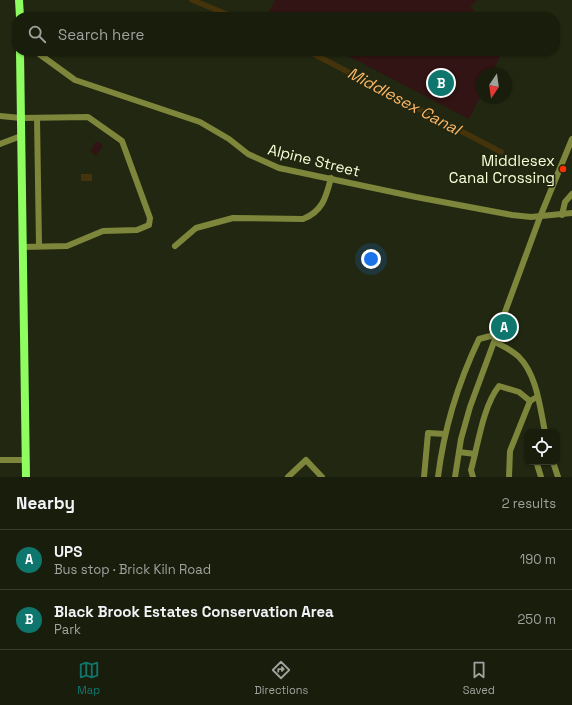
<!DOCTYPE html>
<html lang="en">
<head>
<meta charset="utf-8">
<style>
  body { margin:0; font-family:"Space Grotesk",sans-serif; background:#262a1a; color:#f1f3f6 }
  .controls { position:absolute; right:12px; bottom:12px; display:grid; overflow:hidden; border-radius:8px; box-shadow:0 1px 3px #0004 }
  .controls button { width:36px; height:36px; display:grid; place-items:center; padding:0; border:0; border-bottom:1px solid #373b2d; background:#191d0c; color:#f1f3f6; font:20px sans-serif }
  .compass { position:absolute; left:476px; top:68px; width:36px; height:36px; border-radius:50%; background:#191d0c; box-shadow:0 1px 3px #0004; rotate:193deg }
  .you { position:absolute; left:371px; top:259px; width:14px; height:14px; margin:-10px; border:3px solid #fff; border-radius:50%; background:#1a73e8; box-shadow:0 0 0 6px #1a73e833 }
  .badge { display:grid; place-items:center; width:26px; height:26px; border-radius:50%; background:#0f766e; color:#fff; font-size:13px; font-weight:700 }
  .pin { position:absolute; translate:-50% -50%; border:2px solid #fff; box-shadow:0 1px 4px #0006 }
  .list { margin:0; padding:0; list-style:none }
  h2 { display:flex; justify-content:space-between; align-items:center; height:52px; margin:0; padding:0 16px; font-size:17px }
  h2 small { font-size:13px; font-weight:400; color:#9fa29d }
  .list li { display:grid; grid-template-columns:26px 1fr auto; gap:12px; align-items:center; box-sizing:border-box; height:60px; padding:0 16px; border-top:1px solid #373b2d }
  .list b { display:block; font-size:15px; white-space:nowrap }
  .list p { margin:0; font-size:13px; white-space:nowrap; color:#9fa29d }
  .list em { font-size:13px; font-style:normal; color:#9fa29d }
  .icon { flex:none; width:22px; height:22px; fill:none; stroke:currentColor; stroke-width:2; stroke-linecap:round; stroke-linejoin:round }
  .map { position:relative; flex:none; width:572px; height:477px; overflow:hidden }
  .search { position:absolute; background:#191d0c; box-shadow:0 1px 3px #0004; left:12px; right:12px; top:12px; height:44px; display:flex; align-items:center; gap:10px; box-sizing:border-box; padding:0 14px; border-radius:16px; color:#9fa29d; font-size:15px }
  .sheet { height:172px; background:#191d0c }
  nav { display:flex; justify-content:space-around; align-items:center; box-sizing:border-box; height:56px; border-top:1px solid #373b2d; background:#191d0c; font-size:11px; color:#9fa29d }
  nav a { display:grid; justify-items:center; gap:2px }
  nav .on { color:#0f766e }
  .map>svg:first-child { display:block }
</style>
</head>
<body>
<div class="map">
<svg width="572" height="477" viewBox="0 0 572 477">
  <rect width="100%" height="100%" fill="#212710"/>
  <g fill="#311413">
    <path d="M275,0H477L470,6L474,10L471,17H274L268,14Z"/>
    <path d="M339,51H503L491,74H482V93L469,119Z"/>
    <path d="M96,142H99L103,146L96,156L90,151Z"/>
  </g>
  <rect fill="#45340b" x="81" y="174" width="11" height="7"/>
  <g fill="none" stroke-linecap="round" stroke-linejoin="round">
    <g stroke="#45340b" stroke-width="5.5">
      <path d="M192,0L234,17"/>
      <path d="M308,51L501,152"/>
    </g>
    <g stroke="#7d863b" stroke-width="6">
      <path d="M35,51L75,80L200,122L229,139L248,154L279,168L416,197L512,215L531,217L572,213"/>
      <path d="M0,116L21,118L88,117L122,141L150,218L149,225L137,230L103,231L67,246L23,247"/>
      <path d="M37,118L39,246"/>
      <path d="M0,144L21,136"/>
      <path d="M562,215L565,202L572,194"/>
      <path d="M175,246L196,228L233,218L303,219C323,211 326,197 331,178"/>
      <path d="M495,342C503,346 512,350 519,357C537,375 540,408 545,432"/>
      <path d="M459,452L475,454"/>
      <path d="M0,460H26"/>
      <path d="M553,462L558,477"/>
      <path d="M537,464L541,477"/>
      <path d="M288,477L306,460L322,477"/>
      <path d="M424,477L428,433L445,434"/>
      <path d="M438,477C444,428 458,383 479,339L498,334"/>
      <path d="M455,477L461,439L470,407L540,217L572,139"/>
      <path d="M473,477L471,470C478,445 483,406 499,386L519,392L530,401L537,397"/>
      <path d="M509,477L510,451L530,401"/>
    </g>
    <g stroke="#8efd5f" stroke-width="8">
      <path d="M19,0L20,17"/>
      <path d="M20,51L26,477"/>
    </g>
  </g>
  <circle fill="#fc3005" stroke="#212710" stroke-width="1.5" cx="563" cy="169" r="4"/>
  <g text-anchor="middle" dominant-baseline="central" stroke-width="3.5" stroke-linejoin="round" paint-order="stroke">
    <g font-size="15" fill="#f7ffd7" stroke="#212710">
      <text transform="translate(314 160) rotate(14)">Alpine Street</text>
    </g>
    <g font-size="15" fill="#f7ffd7" stroke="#212710" text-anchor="end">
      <text x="555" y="160">Middlesex<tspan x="555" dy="17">Canal Crossing</tspan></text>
    </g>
    <g font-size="16" font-style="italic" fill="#fdb766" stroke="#212710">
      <text transform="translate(404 101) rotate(28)">Middlesex Canal</text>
    </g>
  </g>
</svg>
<div class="controls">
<button><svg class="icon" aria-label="locate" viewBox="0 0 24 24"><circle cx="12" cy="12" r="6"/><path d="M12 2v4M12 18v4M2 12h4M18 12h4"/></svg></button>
</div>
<svg class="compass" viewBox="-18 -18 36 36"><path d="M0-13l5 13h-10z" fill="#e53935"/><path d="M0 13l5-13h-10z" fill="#9fa29d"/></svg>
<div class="you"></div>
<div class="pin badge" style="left:504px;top:327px">A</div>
<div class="pin badge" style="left:441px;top:83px">B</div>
<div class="search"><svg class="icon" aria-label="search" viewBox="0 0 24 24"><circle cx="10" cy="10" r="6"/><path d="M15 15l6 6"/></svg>Search here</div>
</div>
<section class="sheet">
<h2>Nearby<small>2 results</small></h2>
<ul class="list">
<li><span class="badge">A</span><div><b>UPS</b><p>Bus stop · Brick Kiln Road</p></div><em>190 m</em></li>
<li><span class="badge">B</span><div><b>Black Brook Estates Conservation Area</b><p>Park</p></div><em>250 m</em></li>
</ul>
</section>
<nav>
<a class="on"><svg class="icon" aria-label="map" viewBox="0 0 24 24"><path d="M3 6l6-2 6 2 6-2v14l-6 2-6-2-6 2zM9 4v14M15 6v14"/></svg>Map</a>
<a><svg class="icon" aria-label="directions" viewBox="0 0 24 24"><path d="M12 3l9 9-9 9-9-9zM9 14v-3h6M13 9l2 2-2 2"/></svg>Directions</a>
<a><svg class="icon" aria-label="saved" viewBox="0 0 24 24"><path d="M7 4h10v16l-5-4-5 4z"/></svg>Saved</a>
</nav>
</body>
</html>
